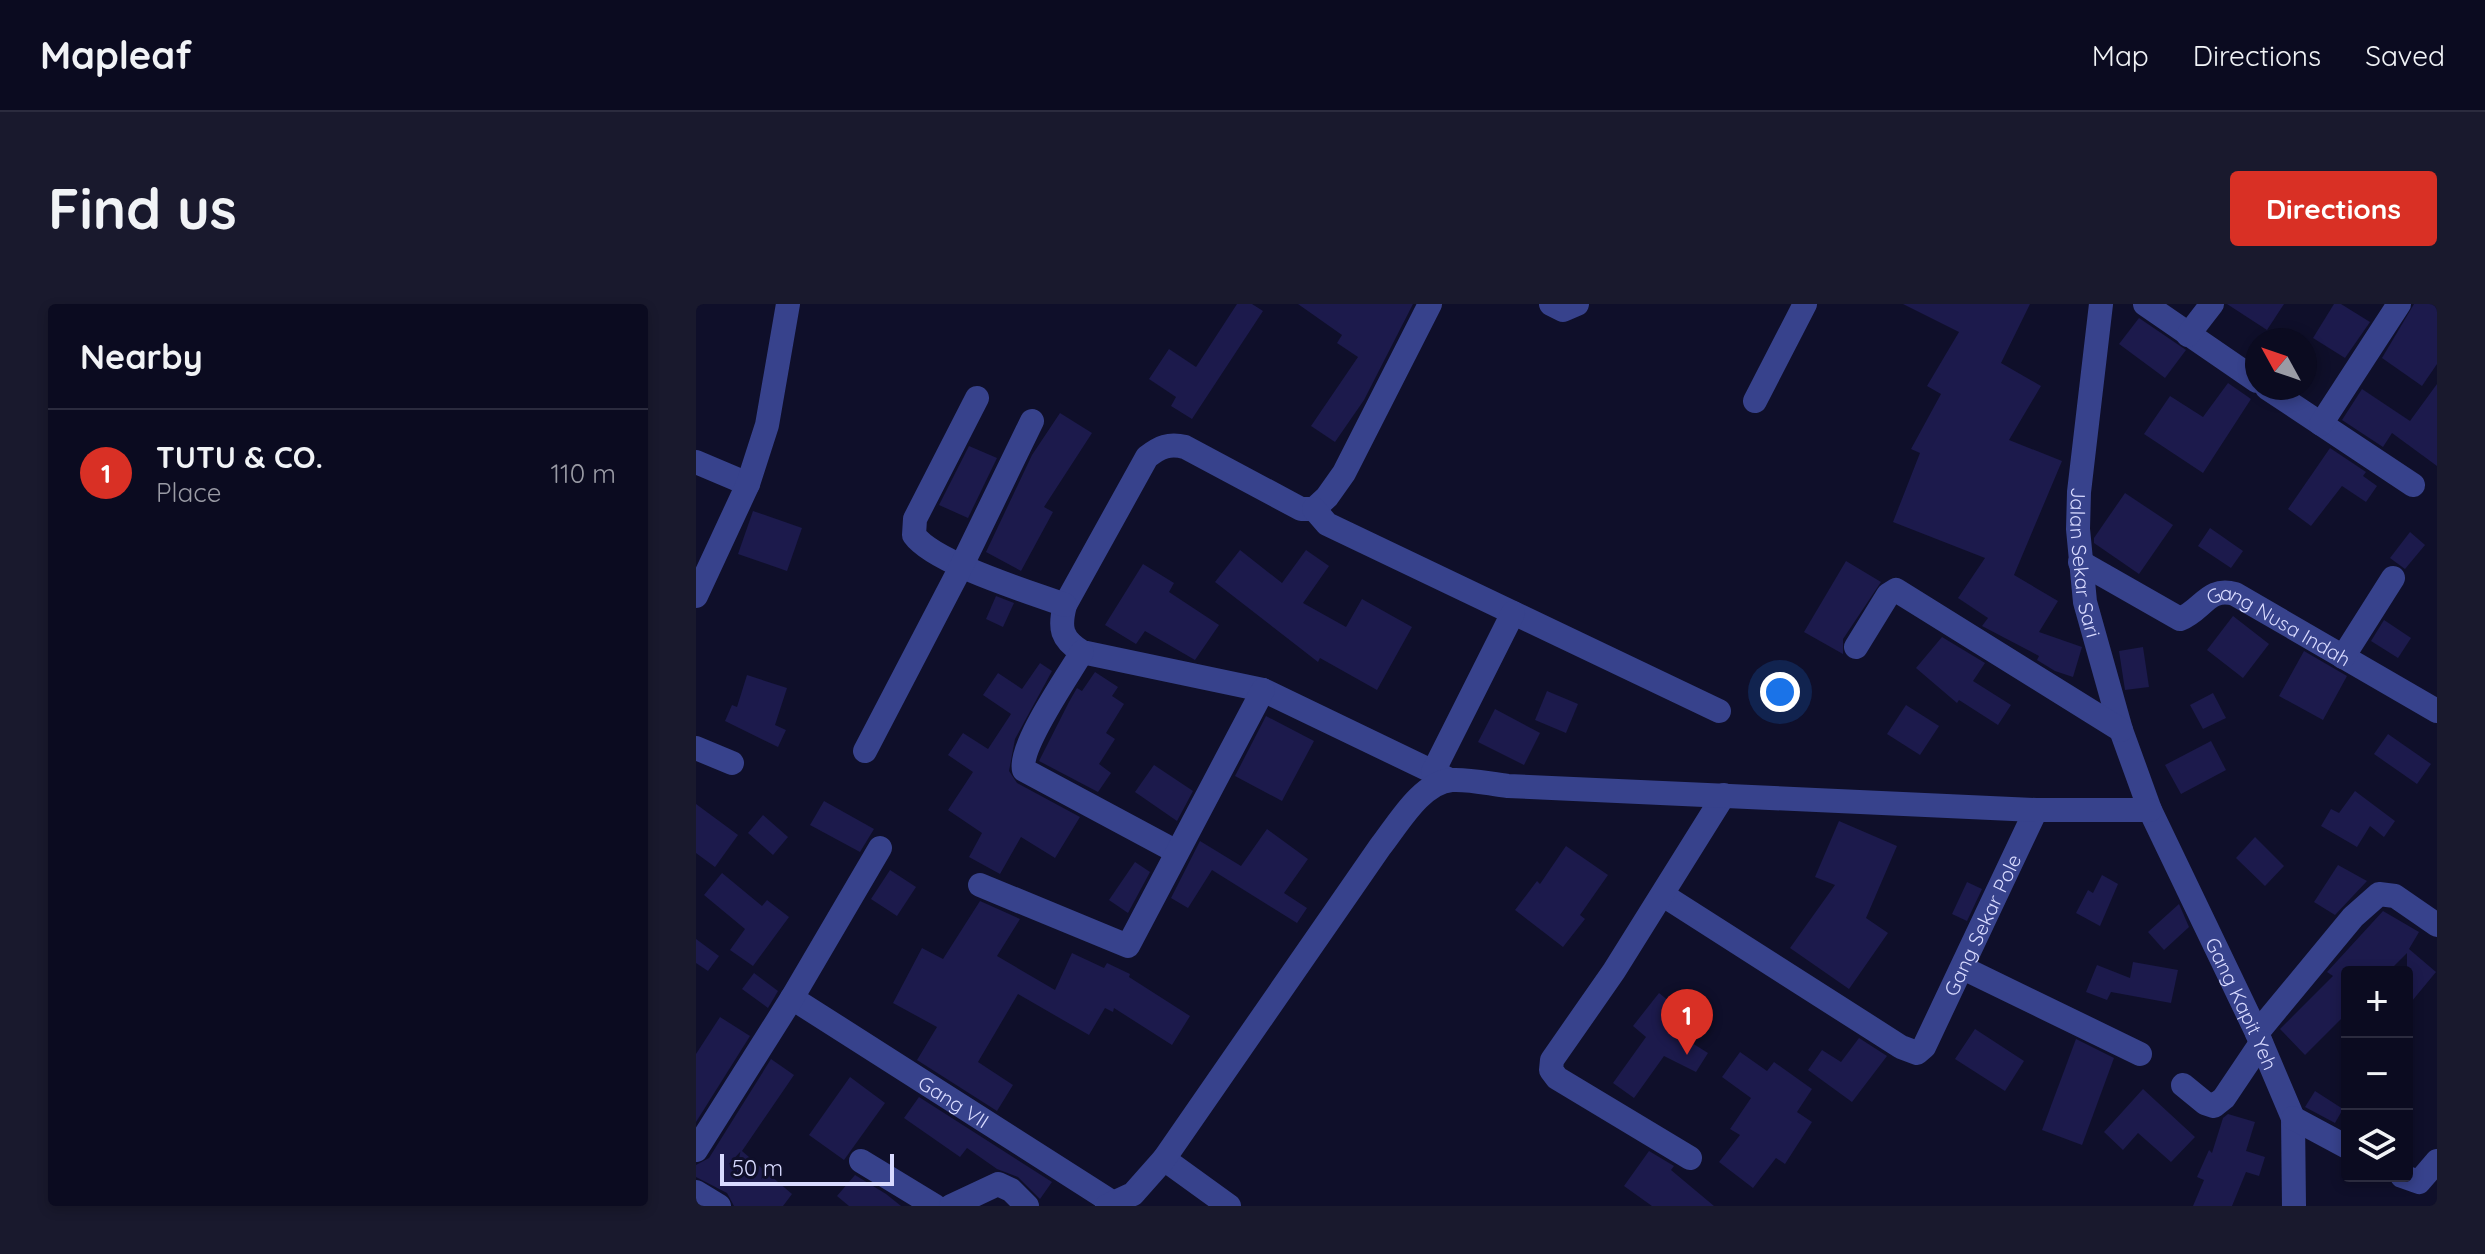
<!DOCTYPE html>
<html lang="en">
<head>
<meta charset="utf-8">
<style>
  body { margin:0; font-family:Quicksand,sans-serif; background:#19192d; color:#f1f3f6 }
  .controls { position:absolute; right:24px; bottom:24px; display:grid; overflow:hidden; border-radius:8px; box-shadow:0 4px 12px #0003 }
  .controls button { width:72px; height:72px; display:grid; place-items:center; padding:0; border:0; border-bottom:2px solid #2b2b3e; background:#0b0b20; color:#f1f3f6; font:40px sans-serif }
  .compass { position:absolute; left:1549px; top:24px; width:72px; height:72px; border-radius:50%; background:#0b0b20; box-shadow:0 4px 12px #0003; rotate:310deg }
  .scale { position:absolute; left:24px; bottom:20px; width:174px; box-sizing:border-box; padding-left:8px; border:4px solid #d8daff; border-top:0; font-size:22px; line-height:28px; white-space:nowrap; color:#d8daff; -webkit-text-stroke:6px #0f0f2a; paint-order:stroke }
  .you { position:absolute; left:1084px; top:388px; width:28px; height:28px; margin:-20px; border:6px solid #fff; border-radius:50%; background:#1a73e8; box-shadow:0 0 0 12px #1a73e833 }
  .badge { display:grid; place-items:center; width:52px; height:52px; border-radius:50%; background:#d93025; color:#fff; font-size:26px; font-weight:700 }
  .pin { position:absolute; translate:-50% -66px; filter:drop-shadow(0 2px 4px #0008) }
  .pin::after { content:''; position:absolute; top:42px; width:28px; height:24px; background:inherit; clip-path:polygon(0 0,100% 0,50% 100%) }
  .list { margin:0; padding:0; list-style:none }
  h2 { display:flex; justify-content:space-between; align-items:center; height:104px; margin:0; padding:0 32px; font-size:34px }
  h2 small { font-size:26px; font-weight:400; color:#9a9ba5 }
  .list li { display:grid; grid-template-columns:52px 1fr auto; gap:24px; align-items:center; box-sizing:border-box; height:128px; padding:0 32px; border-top:2px solid #2b2b3e }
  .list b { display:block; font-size:30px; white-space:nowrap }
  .list p { margin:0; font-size:26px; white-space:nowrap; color:#9a9ba5 }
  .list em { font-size:26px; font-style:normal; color:#9a9ba5 }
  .icon { flex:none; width:44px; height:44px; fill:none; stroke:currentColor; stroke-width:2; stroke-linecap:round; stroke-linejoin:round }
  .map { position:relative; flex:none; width:1741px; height:902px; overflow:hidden; border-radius:8px }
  header { display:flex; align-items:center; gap:48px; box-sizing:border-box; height:112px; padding:0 40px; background:#0b0b20; border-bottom:2px solid #2b2b3e }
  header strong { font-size:38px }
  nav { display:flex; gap:44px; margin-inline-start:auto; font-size:28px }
  .intro { display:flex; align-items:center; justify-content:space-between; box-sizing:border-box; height:192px; padding:0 48px }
  h1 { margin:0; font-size:56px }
  .button { padding:20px 36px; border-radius:8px; background:#d93025; color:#fff; font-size:28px; font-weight:700 }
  main { display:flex; gap:48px; padding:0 48px }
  aside { flex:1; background:#0b0b20; border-radius:8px; box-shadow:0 4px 12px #0003 }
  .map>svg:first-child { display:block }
</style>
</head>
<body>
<header>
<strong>Mapleaf</strong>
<nav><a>Map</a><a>Directions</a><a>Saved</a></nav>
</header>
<div class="intro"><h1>Find us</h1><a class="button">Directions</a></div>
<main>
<aside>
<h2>Nearby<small></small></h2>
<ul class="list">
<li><span class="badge">1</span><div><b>TUTU &amp; CO.</b><p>Place</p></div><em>110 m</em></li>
</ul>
</aside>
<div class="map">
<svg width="1741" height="902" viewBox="0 0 1741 902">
  <rect width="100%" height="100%" fill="#0f0f2a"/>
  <g fill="#1c1a4c">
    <path d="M541,0H556L567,7L496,115L475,102L480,93L453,75L473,45L500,63Z"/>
    <path d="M602,0H717L668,96L639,138L615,122L662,53L641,39L646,31Z"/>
    <path d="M1207,0H1334L1305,59L1345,82L1313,136L1366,157L1318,271L1362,297L1343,328L1386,343L1377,373L1359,367L1341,356L1343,352L1286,322L1292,314L1262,294L1289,254L1197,218L1224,149L1215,145L1245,90L1231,82L1263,28Z"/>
    <path d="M1531,0H1588L1571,26Z"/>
    <path d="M1638,0H1645L1674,18L1649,54L1617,34Z"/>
    <path d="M1718,0H1741V60L1726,82L1686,54Z"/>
    <path d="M1443,14L1490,46L1469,74L1423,40Z"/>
    <path d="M1532,79L1555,95L1507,169L1448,130L1474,92L1507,113Z"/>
    <path d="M1741,80V162L1696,129L1687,143L1646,116L1666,85L1714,117Z"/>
    <path d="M364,109L396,129L348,203L357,208L325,267L290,248L336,151Z"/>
    <path d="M273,142L301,154L272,214L243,201Z"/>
    <path d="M1634,144L1670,168L1667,172L1681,182L1670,198L1646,182L1615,222L1592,205Z"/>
    <path d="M1429,189L1477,221L1443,270L1398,239V234Z"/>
    <path d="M57,207L106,224L91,267L42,250Z"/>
    <path d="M1514,224L1547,247L1535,264L1502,242Z"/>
    <path d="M1714,228L1729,241L1709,265L1694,254Z"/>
    <path d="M544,246L586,279L610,246L633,262L607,299L650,323L666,295L716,323L681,386L624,354L622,358L519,278Z"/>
    <path d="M1150,257L1185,278L1147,335V350L1108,328Z"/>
    <path d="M447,260L478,279L473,288L523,321L499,356L449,327L440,340L409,321Z"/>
    <path d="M300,292L318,299L307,323L290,315Z"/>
    <path d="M1537,312L1573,340L1547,374L1511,346Z"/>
    <path d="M1688,316L1715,334L1702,354L1675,337Z"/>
    <path d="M1246,333L1289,359L1277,377L1315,401L1302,421L1263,396L1261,399L1220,364Z"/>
    <path d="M1447,343L1453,383L1429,386L1423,347Z"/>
    <path d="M1608,347L1651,372L1627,416L1583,392Z"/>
    <path d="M344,359L356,367L319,435L313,467L321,479L384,513L359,554L325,533L304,570L273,553L286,529L252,506L277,468L252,451L267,429L292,445L315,410L287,391L302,369L326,385Z"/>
    <path d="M399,368L422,383L416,392L428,400L410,429L419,435L403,460L415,469L402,488L343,457L373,398L381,384L386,387Z"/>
    <path d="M51,371L91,384L79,421L90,426L82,443L29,417L36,401L41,403Z"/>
    <path d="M851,387L882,400L870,429L839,416Z"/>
    <path d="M1517,389L1530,414L1507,425L1494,401Z"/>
    <path d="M1210,401L1243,422L1224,451L1191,430Z"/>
    <path d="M799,405L844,429L828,461L782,438Z"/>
    <path d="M570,412L618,437L586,497L539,472Z"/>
    <path d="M1692,430L1735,460L1721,480L1678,450Z"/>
    <path d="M1515,437L1530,466L1485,490L1469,461Z"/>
    <path d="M458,461L497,487L481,517L439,488Z"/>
    <path d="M1659,487L1699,517L1688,533L1674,522L1661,543L1625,522L1635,505L1643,509Z"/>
    <path d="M128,497L178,525L164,548L114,521Z"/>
    <path d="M0,500L42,531L19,563L0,549Z"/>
    <path d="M67,511L92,533L77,551L52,529Z"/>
    <path d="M1143,517L1201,542L1170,614L1192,629L1153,685L1094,644L1139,581L1119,573Z"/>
    <path d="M571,525L612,555L588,589L611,604L601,619L516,566L492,604L475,594L504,537L545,562Z"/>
    <path d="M1559,533L1588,562L1569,582L1540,554Z"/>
    <path d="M870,542L912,571L884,611L889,615L867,643L819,606L841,577L844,580Z"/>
    <path d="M439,558L454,568L432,609L413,596Z"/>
    <path d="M1642,561L1671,577L1639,611L1618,598Z"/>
    <path d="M194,566L220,583L201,612L175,595Z"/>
    <path d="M26,569L66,602L71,596L93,613L57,662L34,646L49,625L8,591Z"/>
    <path d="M1406,571L1422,580L1404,622L1380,609L1392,586L1397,589Z"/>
    <path d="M1271,578L1286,585L1271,617L1256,610Z"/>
    <path d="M284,597L324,615L301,652L359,686L376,649L408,664L411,659L434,670L433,673L494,712L476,741L418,704L417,708L409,704L393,731L322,690L282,758L317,781L301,807L221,756L241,723L197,699L226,644L247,655Z"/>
    <path d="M1483,600L1493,623L1468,646L1452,628Z"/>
    <path d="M1687,607L1723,628L1713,645L1740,668L1711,703V649L1692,668H1651V709L1609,751L1584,725L1637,672L1631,668Z"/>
    <path d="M0,635L23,652L12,667L0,659Z"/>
    <path d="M1437,658L1482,666L1475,699L1415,688L1411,696L1390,688L1401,661L1434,674Z"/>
    <path d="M58,669L82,687L72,704L46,685Z"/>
    <path d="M963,689L985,707L972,724L1012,749L1000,768L968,752L938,794L917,779L950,733L937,722Z"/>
    <path d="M24,713L54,732L0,818V750Z"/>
    <path d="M1279,725L1328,757L1309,787L1259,755Z"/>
    <path d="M1163,734L1191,752L1156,798L1112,766L1126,746L1145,758Z"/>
    <path d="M1380,735L1418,754L1386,841L1346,826Z"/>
    <path d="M1044,748L1071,767L1078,758L1116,785L1101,808L1116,818L1089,860L1080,854L1057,884L1023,858L1044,831L1034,825L1055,794L1026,773Z"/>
    <path d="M75,755L98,771L46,847L96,890L87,902H38L31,889L0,873V861L13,854Z"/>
    <path d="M154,773L189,799L148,856L113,831Z"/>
    <path d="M1447,785L1499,833L1475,858L1442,829L1427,846L1408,828Z"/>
    <path d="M1619,787L1647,805L1639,819L1609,803Z"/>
    <path d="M223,793L356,878L344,895L322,873L301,865L271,844L264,853L208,814Z"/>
    <path d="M1532,810L1559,818L1550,847L1569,853L1563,872L1550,868L1536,902H1497L1508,876L1501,873L1513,846L1516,849L1527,814Z"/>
    <path d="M953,847L978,862L975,866L1018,902H956L928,882Z"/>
    <path d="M159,871L190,890L205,902H153L141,892Z"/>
  </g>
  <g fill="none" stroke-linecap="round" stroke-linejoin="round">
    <g stroke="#37428c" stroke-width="24">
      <path d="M734,0L648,169L631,193L618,205H605L489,143C473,139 464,143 451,153L369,301C363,324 365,335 386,348L567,386L754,476"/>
      <path d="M855,0L867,6L881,0"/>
      <path id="s1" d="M1405,0L1383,188L1382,225L1389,298L1425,426L1454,506L1561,729L1597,814L1598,902"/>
      <path d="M1449,0L1561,77"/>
      <path d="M1492,31L1516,0"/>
      <path d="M1571,84L1717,181"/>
      <path d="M281,94L219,215L218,231C238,259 334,288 369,301"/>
      <path d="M1059,97L1109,0"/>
      <path d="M1625,120L1703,0"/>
      <path d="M0,158L52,180"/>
      <path d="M618,205L631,220L1023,407"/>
      <path id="s2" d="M1384,258L1484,315C1507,306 1512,282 1539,290L1741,407"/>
      <path d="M0,292L52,180L71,121L92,0"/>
      <path d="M1160,343L1192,291L1200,286L1425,426"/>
      <path d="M386,348C372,372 322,443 328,466L481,548"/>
      <path d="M1647,353L1697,274"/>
      <path d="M0,444L36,459"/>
      <path d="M169,447L266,261L336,117"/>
      <path d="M737,468L817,309"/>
      <path d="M284,581L432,642L567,386"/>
      <path id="s3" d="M967,591L1205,743L1221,749L1228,743L1340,506"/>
      <path d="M1267,664L1444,750"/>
      <path id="s4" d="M96,694L419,900"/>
      <path d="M1561,729L1657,613L1683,590L1699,592L1741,621"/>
      <path d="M1487,781L1509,799L1518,802L1528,794L1565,739"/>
      <path d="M1597,814L1651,843"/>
      <path d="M0,846L96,694L184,544"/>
      <path d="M994,854L861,774L855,766L856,756L918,667L1028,491"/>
      <path d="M468,855L533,902"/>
      <path d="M165,857L239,902"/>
      <path d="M1706,872L1723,878L1741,857"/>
      <path d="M0,888L23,902"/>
      <path d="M255,902L302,880L315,886L331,902"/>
      <path d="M411,902L437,890L468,855L684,543C701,522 725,478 756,476C774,475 794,480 812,482L1340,506H1454"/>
    </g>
  </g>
  <g text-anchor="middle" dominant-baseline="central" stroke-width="6" stroke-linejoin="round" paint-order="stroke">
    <g font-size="20" fill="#d8daff" stroke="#0f0f2a">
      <text stroke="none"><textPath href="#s1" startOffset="260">Jalan Sekar Sari</textPath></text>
      <text stroke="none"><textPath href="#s2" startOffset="230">Gang Nusa Indah</textPath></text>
      <text stroke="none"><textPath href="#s3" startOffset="444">Gang Sekar Pole</textPath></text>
      <text stroke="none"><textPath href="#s1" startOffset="732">Gang Kapit Yeh</textPath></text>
      <text stroke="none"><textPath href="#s4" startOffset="192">Gang VII</textPath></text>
    </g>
  </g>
</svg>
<div class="controls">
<button>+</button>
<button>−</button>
<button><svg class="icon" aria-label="layers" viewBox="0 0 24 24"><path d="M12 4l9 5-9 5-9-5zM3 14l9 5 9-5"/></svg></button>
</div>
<svg class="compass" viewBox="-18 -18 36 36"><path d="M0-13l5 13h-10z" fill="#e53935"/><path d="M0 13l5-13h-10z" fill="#9a9ba5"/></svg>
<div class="scale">50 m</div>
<div class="you"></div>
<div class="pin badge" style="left:991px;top:751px">1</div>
</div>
</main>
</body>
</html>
